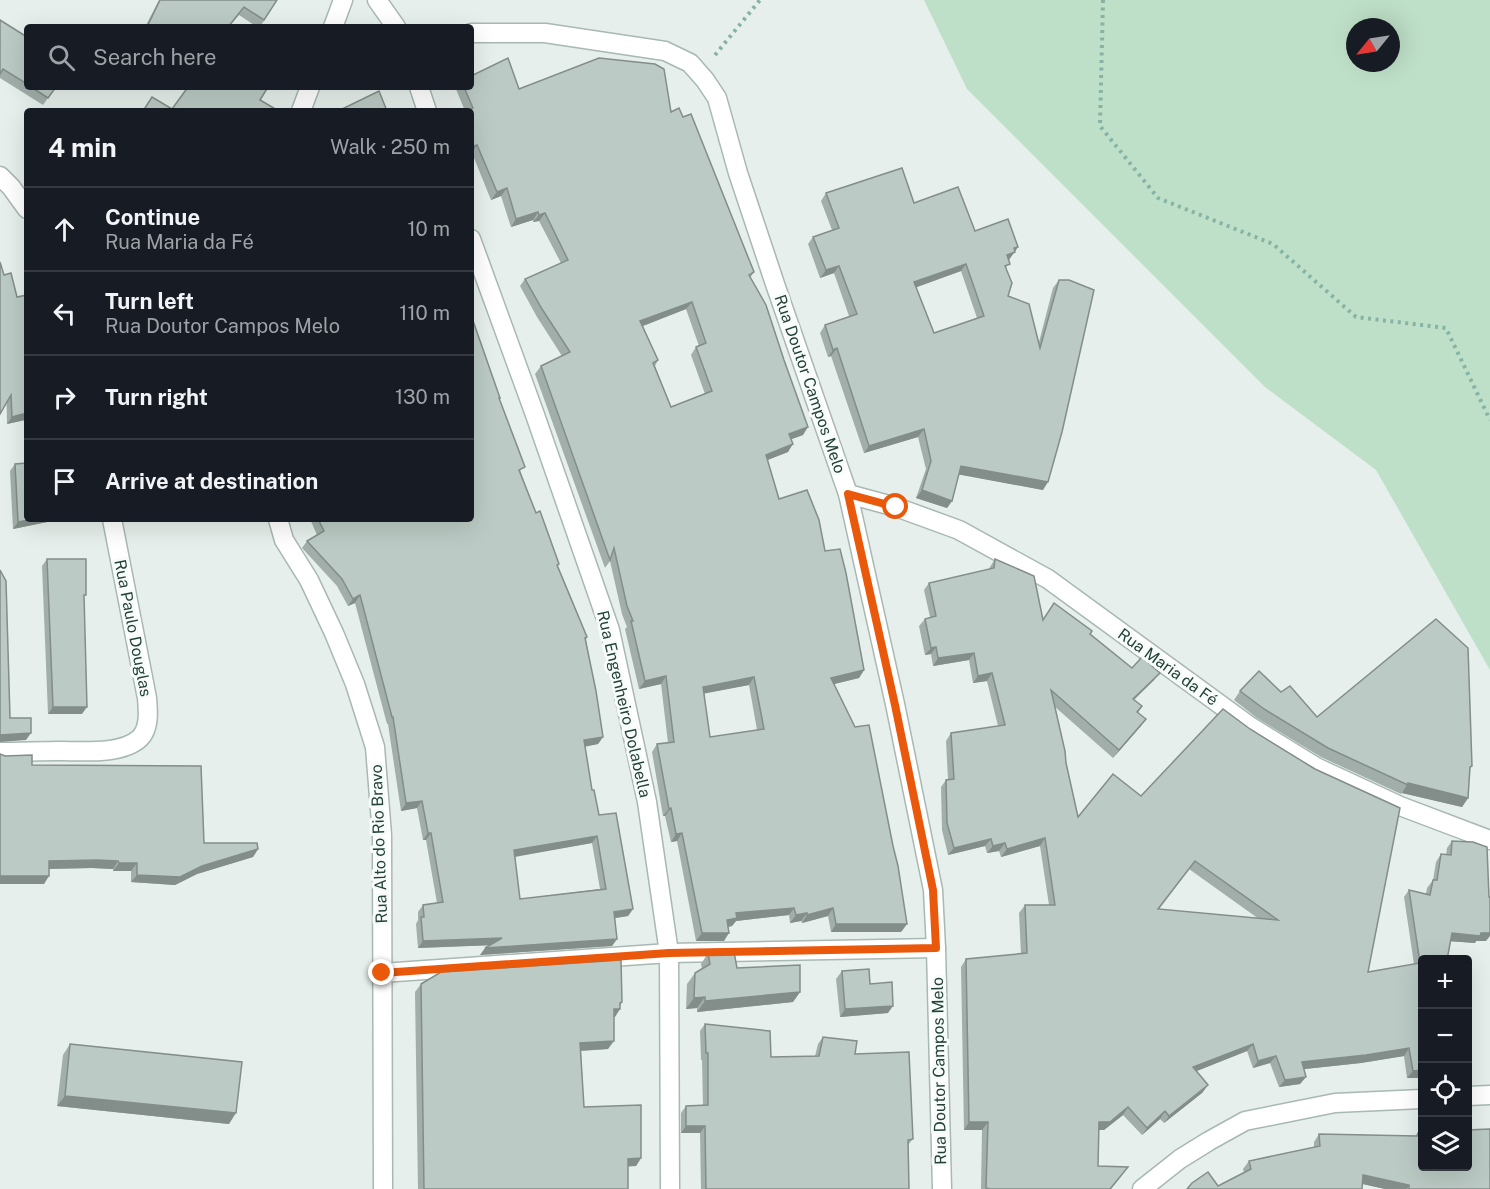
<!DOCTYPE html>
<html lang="en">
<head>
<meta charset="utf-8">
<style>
  body { margin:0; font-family:"Public Sans",sans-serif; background:#20242c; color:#f1f3f6 }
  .controls { position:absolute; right:18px; bottom:18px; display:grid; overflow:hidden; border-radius:6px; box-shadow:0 6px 24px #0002 }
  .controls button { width:54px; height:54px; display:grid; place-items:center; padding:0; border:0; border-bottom:2px solid #363941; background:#171b24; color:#f1f3f6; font:30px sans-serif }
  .compass { position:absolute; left:1346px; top:18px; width:54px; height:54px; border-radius:50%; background:#171b24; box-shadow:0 6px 24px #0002; rotate:240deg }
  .stop { position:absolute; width:18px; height:18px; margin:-14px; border:4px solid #ea580c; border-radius:50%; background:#fff }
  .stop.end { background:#ea580c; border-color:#fff; box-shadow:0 2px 6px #0008 }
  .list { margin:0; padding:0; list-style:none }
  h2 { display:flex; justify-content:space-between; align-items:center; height:78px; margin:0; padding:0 24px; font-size:26px }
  h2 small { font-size:20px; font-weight:400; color:#9ea1a6 }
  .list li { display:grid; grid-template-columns:39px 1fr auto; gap:18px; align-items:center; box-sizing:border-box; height:84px; padding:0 24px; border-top:2px solid #363941 }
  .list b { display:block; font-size:22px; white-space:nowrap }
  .list p { margin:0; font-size:20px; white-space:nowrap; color:#9ea1a6 }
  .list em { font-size:20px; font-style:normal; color:#9ea1a6 }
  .icon { flex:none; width:33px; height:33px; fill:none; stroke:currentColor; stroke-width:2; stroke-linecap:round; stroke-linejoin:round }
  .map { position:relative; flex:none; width:1490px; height:1189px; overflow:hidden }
  .search { position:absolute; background:#171b24; box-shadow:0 6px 24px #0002; left:24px; top:24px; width:450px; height:66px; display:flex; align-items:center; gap:15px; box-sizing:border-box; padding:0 21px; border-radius:6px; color:#9ea1a6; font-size:22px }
  .panel { position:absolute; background:#171b24; box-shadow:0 6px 24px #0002; left:24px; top:108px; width:450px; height:414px; border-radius:6px }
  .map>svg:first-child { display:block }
</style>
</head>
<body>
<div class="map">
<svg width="1490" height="1189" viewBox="0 0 1490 1189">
  <rect width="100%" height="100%" fill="#e6efeb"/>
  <path fill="#bfe0c8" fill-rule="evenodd" d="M924,0H1490V670L1376,470L1265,387L967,89ZM1355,27H1391V63H1355Z"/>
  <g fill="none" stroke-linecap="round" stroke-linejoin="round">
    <g stroke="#a8b8b2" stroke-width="21">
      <g id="minor">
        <path d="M377,0L396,27"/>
        <path d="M333,27L343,0"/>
        <path d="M471,33H545L665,51L690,63L705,80L717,98L738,173L775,284L848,494L895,704L933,890L936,948L942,1189"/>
        <path d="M419,87L427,111"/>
        <path d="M301,111L310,87"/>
        <path d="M0,176L11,187L27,209"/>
        <path d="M471,239L534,412L610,630L647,802L669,953L670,1189"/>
        <path d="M848,494L896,507L959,530L1048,579L1251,727L1316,767L1400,806L1490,840"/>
        <path d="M278,519L284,540L309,580L334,633L355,684L375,747L382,835L383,1189"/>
        <path d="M0,752C20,752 40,751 60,751C83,751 122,755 140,738C150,728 148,710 147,698L112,519"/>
        <path d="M382,973L669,953L936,948"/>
        <path d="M1468,1096L1490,1095"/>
        <path d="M1142,1189L1180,1159L1209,1141L1245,1121L1335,1103L1422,1099"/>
      </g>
    </g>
    <g stroke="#86b3a5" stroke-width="4" stroke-dasharray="3 4.5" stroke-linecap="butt">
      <path d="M1103,0L1100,126L1158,198L1273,244L1356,317L1446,328L1490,420"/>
      <path d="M715,55L760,0"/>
    </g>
    <use href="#minor" stroke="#fff" stroke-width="18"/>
  </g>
  <g fill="#a1aea9" fill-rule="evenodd">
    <path d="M159,0H277L260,27H257L239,15L229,27H145Z"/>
    <path d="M0,20L27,37V87H56L43,105L0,78Z"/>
    <path d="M458,87L519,89L671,112L754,272L750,278L803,435L791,439L788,452L767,460L779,499L825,551L864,670L859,678L834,684L907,924L901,932H831L828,916L802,923L801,921L790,923L789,915L736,921L732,926L728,927L724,941H696L677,841L671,842L665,816H663L652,752L657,744L668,743L661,684L639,689L625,629L627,627L622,614L610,561L605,568L535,374L541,366L562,356L537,317L520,286L525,279L561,263L539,221L533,222V220L511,227L501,196L491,200L472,153H471V111H465L456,89ZM686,309L699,346L696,347L691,355L705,394L671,407L655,366L658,360L643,326ZM749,685L757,730L710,737L704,693Z"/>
    <path d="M826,193L914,203L975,231L1018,247L1008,260L1006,269L1008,296L1039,342L1053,288L1059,280L1043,490L959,474L952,501L947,508L916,498L926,469L918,437L864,453L831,356L828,357L820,333L825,325L849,316L834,273L820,278L808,244L813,237L832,230L821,201ZM961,271L977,318L934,333L916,287Z"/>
    <path d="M4,275L17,297L27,295V431L25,420L7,424Z"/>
    <path d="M499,399L521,473L536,513L559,564L558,566L587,637L586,640L603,737L598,744L585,746L592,790L599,815L633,909L628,916L615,918L617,939L612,946L480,955L489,945L418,948L416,924L418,920V912L423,905L437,903L426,840H423L417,808L401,811L388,724H387L355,603L348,606L337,586L302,548L307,541L317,535L310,519H471ZM592,843L600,889L520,899L515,856Z"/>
    <path d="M15,464L62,519L13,529L10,471Z"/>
    <path d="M47,559L84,598L82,714H48L42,566Z"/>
    <path d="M995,559L1043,620L1090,634L1132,668L1154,680L1134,700L1142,706L1138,713L1146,719L1140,727L1113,758L1054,706L1078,817L1141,796L1368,972L1414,964L1404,897L1409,890L1426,894L1427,888L1433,880L1436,862L1441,854L1446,855L1447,848L1452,841L1486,941H1476L1475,943L1450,941L1422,960V1078H1407L1404,1056L1361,1063L1304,1069L1306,1077L1300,1084L1279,1087L1270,1063L1253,1068L1247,1051L1196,1071L1208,1085L1202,1093L1164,1123L1160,1119L1142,1135L1123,1115L1104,1130H1099L1098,1166L1123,1174L1111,1189H981L982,1130H964L961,967L966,959L1021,954L1019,913L1025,905H1049L1040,846L1001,857L999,851L987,853L985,846L948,855L942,830L941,787L946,780L948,779L946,741L951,733L998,726L987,681L973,683L969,660L933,666L931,654L925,655L919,626L925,619L930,617L924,590L929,583L989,569L990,567ZM1189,869L1259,919L1159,909Z"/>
    <path d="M1240,691L1281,692L1317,717L1472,766L1470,769L1468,798L1462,807L1402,793L1401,794L1321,757L1257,718L1234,700Z"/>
    <path d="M0,754L32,765L204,843L258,849L253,857L197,874L175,885L131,882V871H113V869L92,868L49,869L44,884H0Z"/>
    <path d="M708,953L737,968L800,992L793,1002L697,1012V1008L686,1009L687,984L695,973L702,969L701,964Z"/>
    <path d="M842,971L870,984L888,1013L840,1017L836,979Z"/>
    <path d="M421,984L622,1002L620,1005V1009L614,1017L608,1049L581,1051L584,1107L641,1158L636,1166H628V1189H418L415,992Z"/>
    <path d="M705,1024L771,1057L815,1056L818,1044L823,1037L855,1054L913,1139L908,1145L909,1189H701L700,1133H681V1113L686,1106L703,1105L702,1060H701L700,1031Z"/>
    <path d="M70,1044L229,1124L57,1106L63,1055Z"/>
    <path d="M1418,1133L1490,1189H1385L1363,1184L1218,1186L1244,1172L1243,1169L1249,1161L1314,1147V1142L1319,1134L1416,1136Z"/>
  </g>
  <g fill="#838d89">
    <path d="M477,145L472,153H471V147Z"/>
    <path d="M507,188L501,196L491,200L497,192Z"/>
    <path d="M538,212L533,220L511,227L516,219Z"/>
    <path d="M545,213L539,221L533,222L539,215Z"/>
    <path d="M1018,247L1009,260L1001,262L1007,255L1014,248Z"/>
    <path d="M966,264L961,271L909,290L914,282Z"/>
    <path d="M839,266L834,273L820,278L826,270Z"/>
    <path d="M692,302L686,309L635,329L640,321Z"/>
    <path d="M837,348L831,356L828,357L833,350Z"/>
    <path d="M27,413V417L25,420L7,424L12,417Z"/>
    <path d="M808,427L803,435L784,442L789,434Z"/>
    <path d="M924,429L918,437L864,453L869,446Z"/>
    <path d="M793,444L788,452L760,463L766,455Z"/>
    <path d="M961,466L1048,482L1043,490L956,474Z"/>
    <path d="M922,490L952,501L947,508L916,498Z"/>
    <path d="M34,519H62L13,529L18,522Z"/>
    <path d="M360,595L355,603L348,606L353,599Z"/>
    <path d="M936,647L931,654L925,655L931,648Z"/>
    <path d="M974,653L969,660L933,666L938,658Z"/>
    <path d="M864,670L859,678L826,686L831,678Z"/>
    <path d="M992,673L987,681L973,683L978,676Z"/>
    <path d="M1160,673L1154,680L1127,706L1133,699Z"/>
    <path d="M666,676L661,684L639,689L645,681Z"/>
    <path d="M754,677L749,685L697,695L703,687Z"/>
    <path d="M53,707H87L82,714H48Z"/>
    <path d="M1146,719L1140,727L1113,758L1119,750Z"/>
    <path d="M31,733L26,740L0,742V735Z"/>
    <path d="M603,737L598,744L579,748L584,740Z"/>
    <path d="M1408,783L1468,798L1462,807L1402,793Z"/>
    <path d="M422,801L417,808L401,811L406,803Z"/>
    <path d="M671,808L665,816H663L669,809Z"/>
    <path d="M428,833H431L426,840H423Z"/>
    <path d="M682,833L677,841L671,842L676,834Z"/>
    <path d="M597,836L592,843L509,858L514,850Z"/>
    <path d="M1045,838L1040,846L1001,857L1007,849Z"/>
    <path d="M991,839L985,846L948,855L954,848Z"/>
    <path d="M1005,843L999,851L987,853L993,846Z"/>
    <path d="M258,849L253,857L197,874L175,885L131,882L137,875L202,866Z"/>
    <path d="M97,860L118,861L113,869L92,868L44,869L49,861Z"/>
    <path d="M119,863H137L131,871H113Z"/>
    <path d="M0,876H49L44,884H0Z"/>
    <path d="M794,908L789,915L736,921L732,926L722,928L727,920L736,913Z"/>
    <path d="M833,908L828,916L802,923L807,915Z"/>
    <path d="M633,909L628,916L609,919L614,912Z"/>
    <path d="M807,913L801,921L790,923L796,915Z"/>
    <path d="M836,924H907L901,932H831Z"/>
    <path d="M702,933H729L724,941H696Z"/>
    <path d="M1452,933H1490V936L1486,941H1476L1475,943L1446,941Z"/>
    <path d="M502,938L497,945L418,948L423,941Z"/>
    <path d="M617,939L612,946L480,955L485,948Z"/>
    <path d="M800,992L793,1002L697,1012L705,1001Z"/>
    <path d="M705,997L697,1008L686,1009L694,998Z"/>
    <path d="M622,1002L618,1009H620L615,1017H609L614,1009L620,1003Z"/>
    <path d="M893,1006L888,1013L840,1017L845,1009Z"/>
    <path d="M614,1041L608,1049L575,1051L580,1043Z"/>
    <path d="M1253,1044L1247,1051L1187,1075L1193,1067Z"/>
    <path d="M1409,1048L1404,1056L1361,1063L1296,1070L1302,1062Z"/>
    <path d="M1276,1056L1270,1063L1253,1068L1258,1061Z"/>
    <path d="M1422,1070V1078H1407L1413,1071Z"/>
    <path d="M1306,1077L1300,1084L1279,1087L1285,1080Z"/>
    <path d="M1208,1085L1202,1093L1164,1123L1169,1116Z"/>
    <path d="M65,1096L236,1113L229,1124L57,1106Z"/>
    <path d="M1128,1107L1123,1115L1104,1130H1094L1099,1122Z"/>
    <path d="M1165,1111L1160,1119L1142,1135L1147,1128Z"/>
    <path d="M969,1122H988L982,1130H964Z"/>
    <path d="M686,1126H705L700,1133H681Z"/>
    <path d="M641,1158L636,1166L622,1167L628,1159Z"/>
    <path d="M1363,1175L1409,1185L1407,1189H1385L1358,1183Z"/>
  </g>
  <g fill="#bbcac4" stroke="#838d89" stroke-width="1.5" fill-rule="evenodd">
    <path d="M160,0H277L264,20L244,7L228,27H147Z"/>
    <path d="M0,20L27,37V84L3,69L0,74Z"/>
    <path d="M508,58L519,89L599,58L655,64L664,69L671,112L679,108L683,117L691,114L754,272L749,275L766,305L784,360L808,427L789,434L793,444L766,455L779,499L807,490L819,520L825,551L840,549L846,573L864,670L831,678L855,727L869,725L893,846L898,866L907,924H836L833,908L807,915V913L796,915L794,908L736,913L737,918L727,920L729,933H702L682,833L676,834L671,808L669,809L657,744L674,742L666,676L645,681L631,621H633L627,606L614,548L610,560L541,366L570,352L542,309L525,279L568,260L545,213L539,215L538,212L516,219L507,188L497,192L477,145L471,147V111H465L473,108L464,87H471V76ZM692,302L706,343L696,347L712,391L671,407L653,363L658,360L640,321ZM754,677L764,729L710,737L703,687Z"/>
    <path d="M31,87H56L48,98Z"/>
    <path d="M188,87H268L260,100L277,110L276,111H143L152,97L172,109Z"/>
    <path d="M379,91L387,111H341L340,110Z"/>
    <path d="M902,168L914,203L958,187L975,231L1008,219L1018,247L1014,248L1015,252L1007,255L1010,264L1005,266L1012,283L1008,296L1029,304L1040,348L1059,280H1069L1094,290L1062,432L1048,482L961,466L952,501L922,490L931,461L924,429L869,446L837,348L833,350L825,325L857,314L839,266L826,270L813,237L839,228L826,193ZM966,264L984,316L934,333L914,282Z"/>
    <path d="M0,262L4,275L11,273L17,297L27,295V413L12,417L11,395L0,414Z"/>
    <path d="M471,315L500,398H499L525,467L519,470L536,513L540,511L559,564L557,565L587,637L585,638L596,691L603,737L584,740L592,790H594L599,815L616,813L633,909L614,912L617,939L485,948L502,938L423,941L421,917H424L423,905L443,902L431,833H428L422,801L406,803L393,717H392L360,595L353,599L342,579L307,541L324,531L318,519H471ZM597,836L606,889L520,899L514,850Z"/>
    <path d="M27,463V519H34L18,522L15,464Z"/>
    <path d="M47,559H86V595H84L87,707H53Z"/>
    <path d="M995,559L1034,576L1043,620L1054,603L1092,631L1090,634L1132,668L1142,657L1160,673L1133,699L1142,706L1137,712L1146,719L1119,750L1051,690L1065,751L1066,763L1078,817L1113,774L1141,796L1223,709L1250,729L1315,769L1400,808L1368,972L1420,963L1409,890L1430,895L1433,880H1437L1441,854L1451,855L1452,841L1473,842L1487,847L1489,897H1490V933H1481L1480,936L1452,933L1447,960H1422V1070L1413,1071L1409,1048L1366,1055L1302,1062L1306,1077L1285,1080L1276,1056L1258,1061L1253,1044L1193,1067L1208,1085L1169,1116L1165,1111L1147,1128L1128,1107L1110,1122H1099L1098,1166L1128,1167L1110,1189H990L986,1188L988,1122H969L966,959L1027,953L1025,905H1055L1045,838L1007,849L1005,843L993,846L991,839L954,848L947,823L946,780L954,779L951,733L1005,725L992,673L978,676L974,653L938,658L936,647L931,648L925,619L936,616L929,583L994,568ZM1195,861L1278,920L1158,909Z"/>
    <path d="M0,570L6,581L10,718H31V733L0,735Z"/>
    <path d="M1436,619L1468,648L1472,766L1470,767L1468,798L1408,783V785L1328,748L1264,709L1240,691L1259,671L1281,692L1290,686L1317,717Z"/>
    <path d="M0,754L5,756L32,755V765L201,766L204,843H257L258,849L202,866L180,877L137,875V863H119L118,861L97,860L49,861V876H0Z"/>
    <path d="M734,952L737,968L800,965V992L705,1001V997L694,998L695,973L710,964L708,953Z"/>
    <path d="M621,960L622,1002L620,1003V1009H614V1041L580,1043L584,1107L641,1105V1158L628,1159V1189H424L421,984L441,972Z"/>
    <path d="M869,969L870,984L892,982L893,1006L845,1009L842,971Z"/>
    <path d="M1467,989H1471L1470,1068H1467Z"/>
    <path d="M705,1024L770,1031L771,1057L819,1056L823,1037L857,1041L855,1054L909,1052L913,1139L908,1140L909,1189H706L705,1126H686V1106L708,1105V1053H706Z"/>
    <path d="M70,1044L242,1062L236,1113L65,1096Z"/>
    <path d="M1490,1129V1189H1409V1185L1363,1175L1362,1189H1187L1192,1183L1208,1172L1218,1186L1251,1169L1249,1161L1320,1146L1319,1134L1417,1136L1418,1133L1422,1132V1167H1467V1130Z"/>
  </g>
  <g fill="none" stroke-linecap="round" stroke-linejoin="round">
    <path stroke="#ea580c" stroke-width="8" d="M382,973L669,953L936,948L933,890L895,705L848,494L896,507"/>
  </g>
  <g text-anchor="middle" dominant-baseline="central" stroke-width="6" stroke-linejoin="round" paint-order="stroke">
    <g font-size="16" fill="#24423a" stroke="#f7fbf9">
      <text transform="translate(810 384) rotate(71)">Rua Doutor Campos Melo</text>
      <text transform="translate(133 628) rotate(79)">Rua Paulo Douglas</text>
      <text transform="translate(1168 667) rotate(36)">Rua Maria da Fé</text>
      <text transform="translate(624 704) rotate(77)">Rua Engenheiro Dolabella</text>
      <text transform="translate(379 844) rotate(-92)">Rua Alto do Rio Bravo</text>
      <text transform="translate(939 1071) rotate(-91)">Rua Doutor Campos Melo</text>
    </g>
  </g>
</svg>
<div class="controls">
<button>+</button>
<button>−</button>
<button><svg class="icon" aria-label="locate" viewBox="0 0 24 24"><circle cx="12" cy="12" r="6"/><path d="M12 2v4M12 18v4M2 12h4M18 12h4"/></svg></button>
<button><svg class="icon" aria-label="layers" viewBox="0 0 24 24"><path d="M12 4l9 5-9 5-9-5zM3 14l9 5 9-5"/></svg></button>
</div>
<svg class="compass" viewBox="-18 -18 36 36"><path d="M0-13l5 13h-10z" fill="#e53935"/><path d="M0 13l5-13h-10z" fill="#9ea1a6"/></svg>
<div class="stop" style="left:896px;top:507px"></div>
<div class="stop end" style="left:382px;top:973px"></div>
<div class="search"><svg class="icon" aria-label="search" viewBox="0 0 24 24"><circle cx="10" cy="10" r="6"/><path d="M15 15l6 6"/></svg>Search here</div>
<section class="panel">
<h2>4 min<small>Walk · 250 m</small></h2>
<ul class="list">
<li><svg class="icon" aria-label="ahead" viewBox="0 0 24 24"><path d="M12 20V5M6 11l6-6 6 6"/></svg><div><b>Continue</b><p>Rua Maria da Fé</p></div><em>10 m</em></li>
<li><svg class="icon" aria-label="left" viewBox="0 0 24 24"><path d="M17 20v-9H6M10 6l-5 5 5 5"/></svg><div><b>Turn left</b><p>Rua Doutor Campos Melo</p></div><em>110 m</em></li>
<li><svg class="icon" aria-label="right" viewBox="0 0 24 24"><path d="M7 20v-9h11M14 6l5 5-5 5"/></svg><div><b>Turn right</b></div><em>130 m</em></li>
<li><svg class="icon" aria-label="arrive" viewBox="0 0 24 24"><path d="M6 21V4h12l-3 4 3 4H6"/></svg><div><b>Arrive at destination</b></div></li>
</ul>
</section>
</div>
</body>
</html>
